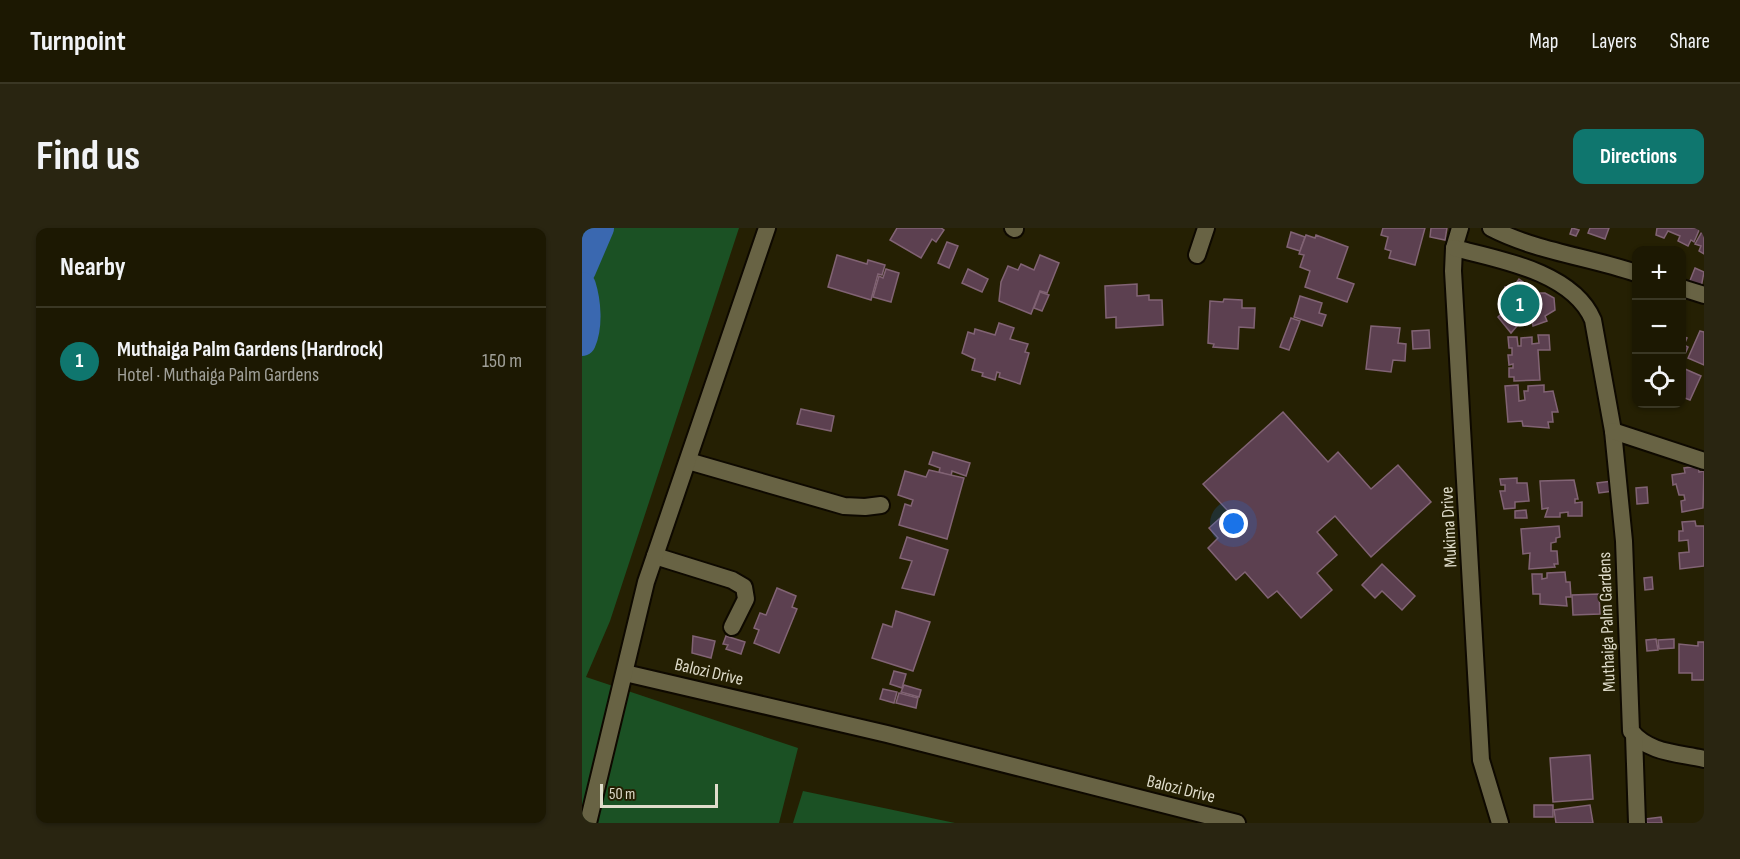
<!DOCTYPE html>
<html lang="en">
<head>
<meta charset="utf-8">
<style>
  body { margin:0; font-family:"Sofia Sans Condensed",sans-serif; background:#292511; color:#f1f3f6 }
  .controls { position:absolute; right:18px; top:18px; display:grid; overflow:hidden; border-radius:12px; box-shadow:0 2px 4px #0004 }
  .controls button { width:54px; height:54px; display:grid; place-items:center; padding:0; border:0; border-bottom:2px solid #3a3724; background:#1c1802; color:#f1f3f6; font:30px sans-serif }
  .scale { position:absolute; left:18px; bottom:15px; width:118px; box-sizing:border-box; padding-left:6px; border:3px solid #dfdccb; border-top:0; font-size:16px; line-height:21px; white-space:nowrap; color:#dfdccb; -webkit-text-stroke:4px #252003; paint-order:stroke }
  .you { position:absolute; left:652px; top:296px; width:21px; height:21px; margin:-15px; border:4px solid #fff; border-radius:50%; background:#1a73e8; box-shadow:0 0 0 9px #1a73e833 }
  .badge { display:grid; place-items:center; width:39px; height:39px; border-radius:50%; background:#0f766e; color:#fff; font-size:20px; font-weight:700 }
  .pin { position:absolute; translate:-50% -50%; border:3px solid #fff; box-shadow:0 2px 6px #0006 }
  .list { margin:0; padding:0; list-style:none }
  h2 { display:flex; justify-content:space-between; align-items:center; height:78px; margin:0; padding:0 24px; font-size:26px }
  h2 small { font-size:20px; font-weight:400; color:#a0a099 }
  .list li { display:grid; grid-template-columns:39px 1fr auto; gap:18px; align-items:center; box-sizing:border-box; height:108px; padding:0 24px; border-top:2px solid #3a3724 }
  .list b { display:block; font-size:22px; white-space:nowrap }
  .list p { margin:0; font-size:20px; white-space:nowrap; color:#a0a099 }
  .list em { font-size:20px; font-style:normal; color:#a0a099 }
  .icon { flex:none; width:33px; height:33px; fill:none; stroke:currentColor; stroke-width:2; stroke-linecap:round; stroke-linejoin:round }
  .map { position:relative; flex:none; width:1122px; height:595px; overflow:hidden; border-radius:12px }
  header { display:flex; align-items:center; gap:36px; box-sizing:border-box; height:84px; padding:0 30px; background:#1c1802; border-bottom:2px solid #3a3724 }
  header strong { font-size:28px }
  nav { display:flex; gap:33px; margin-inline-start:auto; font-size:21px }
  .intro { display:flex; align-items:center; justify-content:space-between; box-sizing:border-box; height:144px; padding:0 36px }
  h1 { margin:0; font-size:42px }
  .button { padding:15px 27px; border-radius:12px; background:#0f766e; color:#fff; font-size:21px; font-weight:700 }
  main { display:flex; gap:36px; padding:0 36px }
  aside { flex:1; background:#1c1802; border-radius:12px; box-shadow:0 2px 4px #0004 }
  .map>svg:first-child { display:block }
</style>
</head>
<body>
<header>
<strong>Turnpoint</strong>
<nav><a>Map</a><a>Layers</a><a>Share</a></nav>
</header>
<div class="intro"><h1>Find us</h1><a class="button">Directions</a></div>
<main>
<aside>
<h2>Nearby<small></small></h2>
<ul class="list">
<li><span class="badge">1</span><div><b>Muthaiga Palm Gardens (Hardrock)</b><p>Hotel · Muthaiga Palm Gardens</p></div><em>150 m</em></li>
</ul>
</aside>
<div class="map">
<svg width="1122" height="595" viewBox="0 0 1122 595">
  <rect width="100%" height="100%" fill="#252003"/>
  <g fill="#1b5124">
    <path d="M0,0H157L28,393L4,449L216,520L197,595H0Z"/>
    <path d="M221,563L373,595H211Z"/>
  </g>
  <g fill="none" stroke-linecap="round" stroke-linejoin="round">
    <g stroke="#3a68b0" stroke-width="28">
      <path d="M0,42L18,0"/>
      <path d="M0,58C5,74 7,98 0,114"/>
    </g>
  </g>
  <g fill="#5c4050" stroke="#816374" stroke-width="1.5">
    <path d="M315,0H359L362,2L354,14L350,11L339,30L308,12Z"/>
    <path d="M801,0H843L833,37L807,30L809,23L803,21L806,9L799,7Z"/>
    <path d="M849,0H865L863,12L848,9Z"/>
    <path d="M990,0L997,2L994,8L988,6Z"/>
    <path d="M1008,0H1027L1023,11L1006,5Z"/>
    <path d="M1075,0H1118L1112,14L1109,12L1106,18L1096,13L1098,8L1086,3L1082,10L1074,7Z"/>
    <path d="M1122,0V26L1117,23L1119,18L1113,16Z"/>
    <path d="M709,4L723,9L718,23L705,19Z"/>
    <path d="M724,7L733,10L734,7L766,19L755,50L772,56L765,74L723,59L728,43L718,39L722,27L717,26Z"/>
    <path d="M365,14L376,18L367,40L356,35Z"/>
    <path d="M255,27L285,36L286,32L303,37L300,47L296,46L289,72L246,59Z"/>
    <path d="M458,27L477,35L465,65L458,63L449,86L417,73L419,54L426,38L436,42L439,36L452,42Z"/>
    <path d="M1113,40L1122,44L1119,60L1107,55Z"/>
    <path d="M304,41L317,45L309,74L291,69L297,48L301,50Z"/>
    <path d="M386,41L406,51L400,64L380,55Z"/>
    <path d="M937,51L956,65H963L972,70L973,82L963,88L965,93L951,98L950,92L941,91L929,105L916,89L931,74L930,71L924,72L923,59L932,58Z"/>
    <path d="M555,56V68L567,67V72H580L581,97L534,100V89L524,90L523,58Z"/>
    <path d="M458,64L467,67L460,83L452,80Z"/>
    <path d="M718,68L740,75L737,85L744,87L740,98L712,89Z"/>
    <path d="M642,71L660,72V80H673L672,100L657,99L656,121L631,119L632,116L626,115L628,73L641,74Z"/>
    <path d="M709,90L718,93L707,122L698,119Z"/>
    <path d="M417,95L432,100L428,111L446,116L443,124L447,125L438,156L417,149L418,145L415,144L413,152L400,148L401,145L390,142L393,131L380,125L386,104L392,106L393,101L413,107Z"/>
    <path d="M789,98L818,100L816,115L824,116L823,133L811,132L809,144L784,141Z"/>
    <path d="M847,102L848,120L831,121L830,103Z"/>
    <path d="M1118,103L1122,104V137L1106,130Z"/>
    <path d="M956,107H967L968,122H956L958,152L932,153V149H927V140H931V136L927,137L926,127H930V120H927L926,109H935L936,118H939V110L950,109V116L957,115Z"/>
    <path d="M1100,108L1105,110L1102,117L1106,119L1100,133Z"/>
    <path d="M1103,141L1119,148L1108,172L1100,169V148Z"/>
    <path d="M936,157L937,173L943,172L942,163H946V158L962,157V164L971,163L976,184H970L971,194H966L967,200L941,198L940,193L926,194L923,158Z"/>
    <path d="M219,181L252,188L249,203L215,196Z"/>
    <path d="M701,184L746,234L756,224L789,261L816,237L849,274L789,329L753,288L735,304L755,327L735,345L750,362L719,390L695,363L686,370L663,344L654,352L626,320L636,310L627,300L646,283L621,256Z"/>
    <path d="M351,224L388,235L384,248L370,243L369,248L357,244L358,240L347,236Z"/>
    <path d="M1116,238L1117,244L1122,243L1121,280L1100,284L1099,273L1103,272L1102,267H1097L1094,256L1091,257L1090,247L1103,245L1102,240Z"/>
    <path d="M347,242L382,250L365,311L317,297L323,276L329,278L331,272L316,267L323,243L344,249Z"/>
    <path d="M935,250V255H945L947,273L933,274V280L922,281L918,263H923V257H919L918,251Z"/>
    <path d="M992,252L996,271H993V275L1000,274V288H986V284L978,285V289H963L966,280L960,281L958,253Z"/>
    <path d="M1030,253L1031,263L1017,265L1015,255Z"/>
    <path d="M1065,259L1066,275L1055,276L1054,260Z"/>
    <path d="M944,282L945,290H933V283Z"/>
    <path d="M1113,293L1114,298H1122V338L1098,341L1097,325L1107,324L1106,312L1097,313V303H1101L1100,294Z"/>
    <path d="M977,298L978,309L974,310V314L969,315V323H975L976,336H972L973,339L947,341L948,325L941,326L939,301Z"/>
    <path d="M325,309L366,322L352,367L320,360L330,333L318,330Z"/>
    <path d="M800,336L833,368L820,382L800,363L793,370L780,357Z"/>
    <path d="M983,344L984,354H988L989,369H984L985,378L958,376V366H951L950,346H960V351L965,350V345Z"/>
    <path d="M1070,349L1071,361L1063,362L1062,350Z"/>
    <path d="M195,360L214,368L210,379L215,381L197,425L172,415L177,402L172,400L178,385L184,387Z"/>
    <path d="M1017,366L1018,386L991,387L990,367Z"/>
    <path d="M314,383L348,394L331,443L290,430L301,396L310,399Z"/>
    <path d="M111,408L133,413L129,430L110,425Z"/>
    <path d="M144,408L163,414L159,426L144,421L146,417L141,416Z"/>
    <path d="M1074,411L1076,422L1065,423L1064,412Z"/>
    <path d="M1092,411V420L1077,421L1076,412Z"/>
    <path d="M1116,414H1122V452H1110V445H1097V416L1116,418Z"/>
    <path d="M312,443L324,446L320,460L308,456Z"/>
    <path d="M322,457L339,462L337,469L319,464Z"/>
    <path d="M301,461L315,464L312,475L298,471Z"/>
    <path d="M317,465L336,470L334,480L314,475Z"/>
    <path d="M1008,527L1011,571L971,574L968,530Z"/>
    <rect x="952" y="577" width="19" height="12"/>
    <path d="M1008,577L1011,595H974L972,582Z"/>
    <path d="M1079,589L1080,595H1065L1064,591Z"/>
  </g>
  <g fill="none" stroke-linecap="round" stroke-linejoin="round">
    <g stroke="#0e0900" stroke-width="20">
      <g id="minor">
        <path d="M431,0L433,1"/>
        <path d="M878,0L872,20L871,43L899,532L918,595"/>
        <path d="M909,0C953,23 1007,29 1054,45"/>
        <path d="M872,20C916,31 991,44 1011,92L1031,203L1042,313L1049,503C1066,525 1096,525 1122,531"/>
        <path d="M615,27L624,0"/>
        <path d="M1100,60L1122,67"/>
        <path d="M1031,203L1122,233"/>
        <path d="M106,233L262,278L283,279L299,277"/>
        <path d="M73,328L150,352L162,359L164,371L150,399"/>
        <path d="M43,445L305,506L655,595"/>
        <path d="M1052,507L1055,595"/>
        <path d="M6,595L64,354L185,0"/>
      </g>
    </g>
    <use href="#minor" stroke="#686344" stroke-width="16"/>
  </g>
  <g text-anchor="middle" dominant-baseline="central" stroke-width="4.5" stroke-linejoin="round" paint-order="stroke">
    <g font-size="18" fill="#dfdccb" stroke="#252003">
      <text transform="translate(867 299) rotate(-93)">Mukima Drive</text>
      <text transform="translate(1025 394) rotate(-92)">Muthaiga Palm Gardens</text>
      <text transform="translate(127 444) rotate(13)">Balozi Drive</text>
      <text transform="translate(599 561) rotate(14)">Balozi Drive</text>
    </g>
  </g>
</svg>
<div class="controls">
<button>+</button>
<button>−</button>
<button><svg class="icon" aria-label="locate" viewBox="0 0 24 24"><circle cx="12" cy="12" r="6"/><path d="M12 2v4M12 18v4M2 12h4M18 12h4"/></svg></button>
</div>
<div class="scale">50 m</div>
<div class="you"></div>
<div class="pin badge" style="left:938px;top:76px">1</div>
</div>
</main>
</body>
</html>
